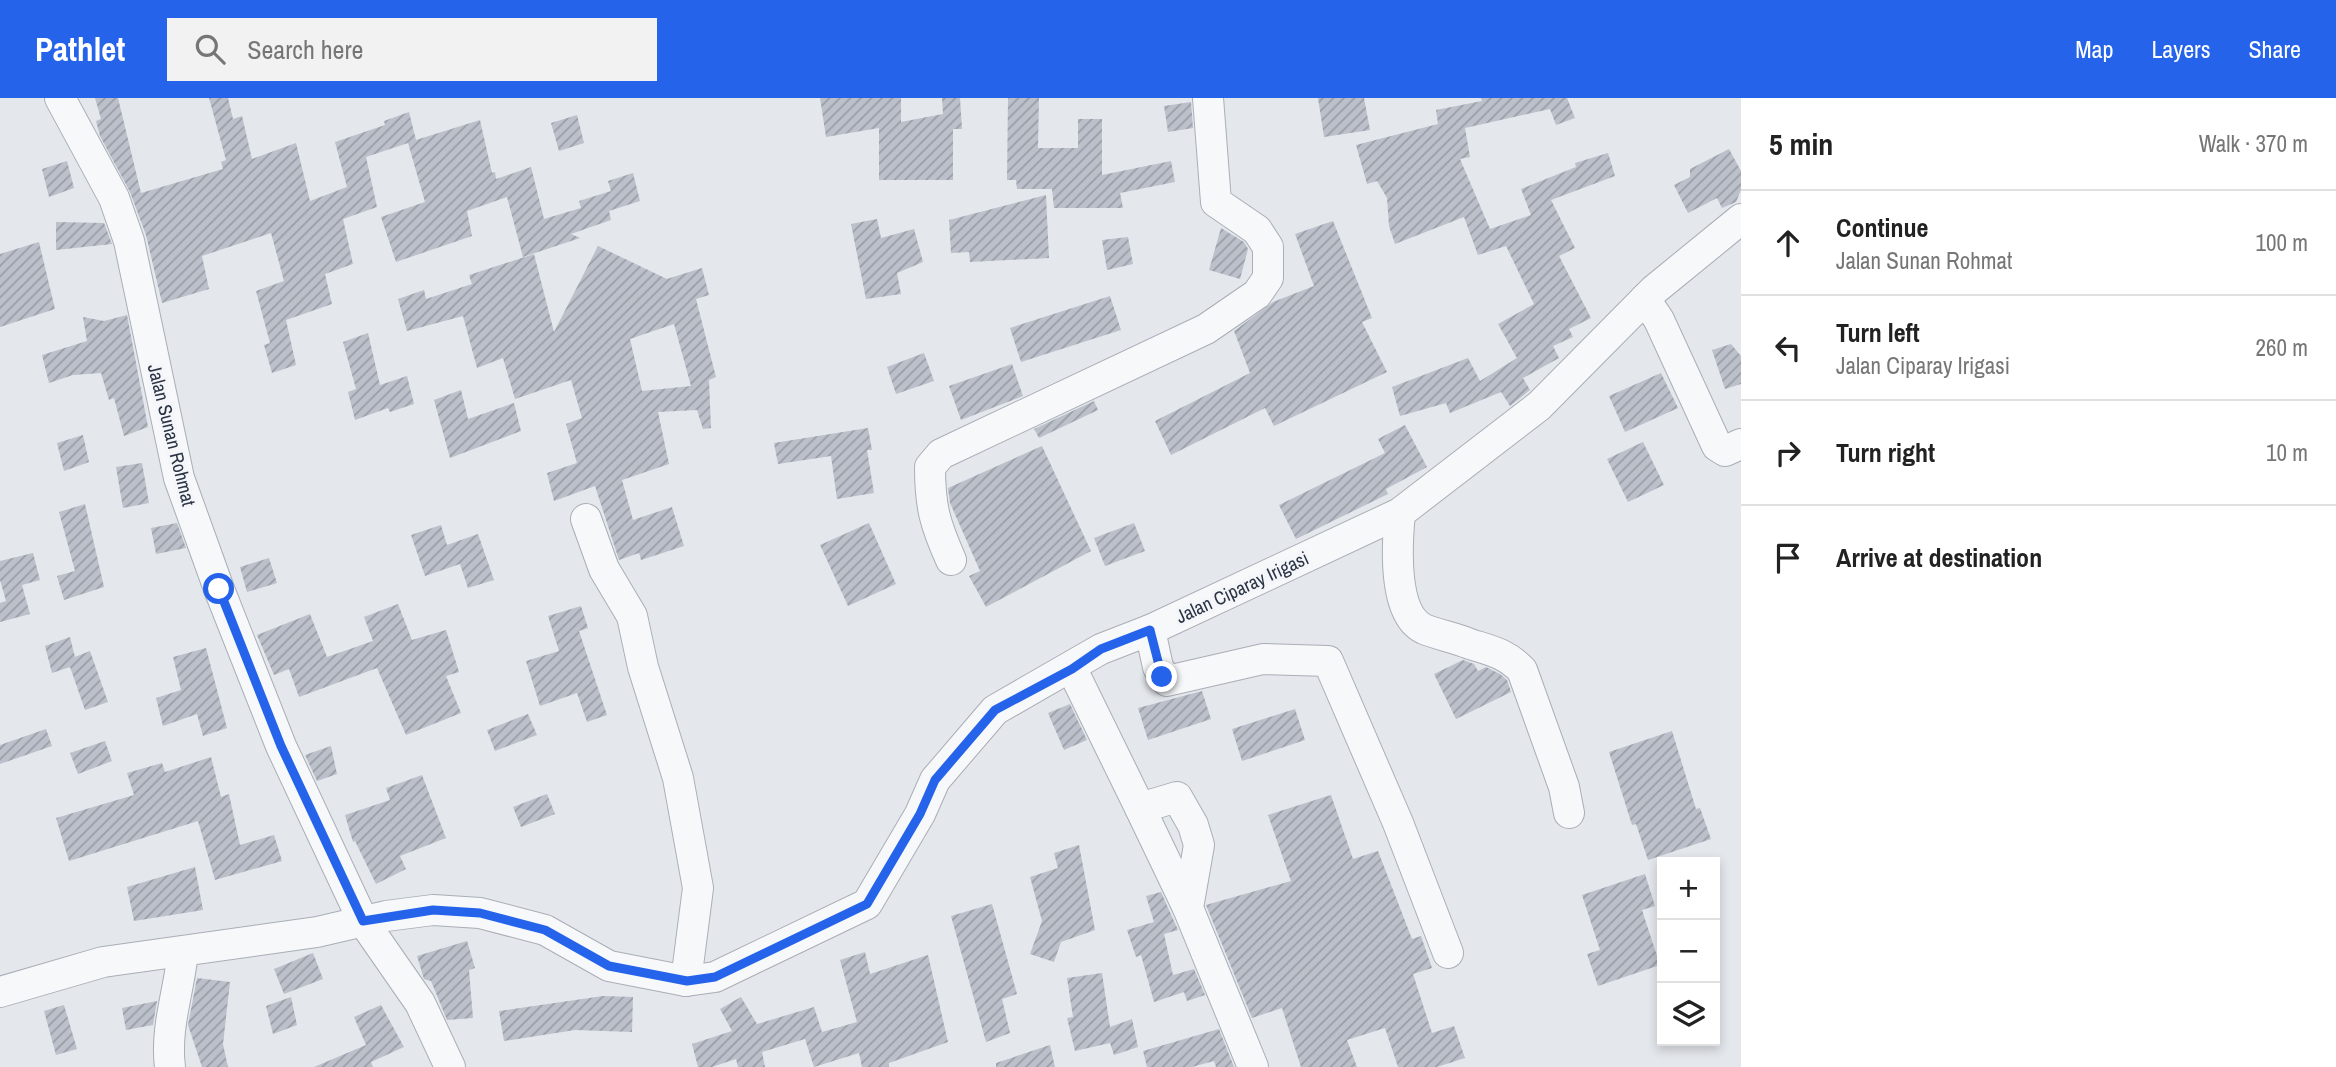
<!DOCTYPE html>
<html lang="en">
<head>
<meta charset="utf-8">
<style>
  body { margin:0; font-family:"Archivo Narrow",sans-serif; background:#f2f2f2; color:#222 }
  .controls { position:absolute; right:21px; bottom:21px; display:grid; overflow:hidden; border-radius:0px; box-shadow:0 4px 10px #0003 }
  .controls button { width:63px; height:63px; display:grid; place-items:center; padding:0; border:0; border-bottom:2px solid #e0e0e0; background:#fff; color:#222; font:35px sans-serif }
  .stop { position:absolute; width:21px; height:21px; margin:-16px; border:5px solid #2563eb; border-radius:50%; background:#fff }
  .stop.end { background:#2563eb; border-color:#fff; box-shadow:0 2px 7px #0008 }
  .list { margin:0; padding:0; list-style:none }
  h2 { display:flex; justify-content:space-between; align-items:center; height:91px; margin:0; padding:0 28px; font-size:30px }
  h2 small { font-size:23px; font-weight:400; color:#767676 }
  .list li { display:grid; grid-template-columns:46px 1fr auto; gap:21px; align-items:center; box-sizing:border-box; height:105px; padding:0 28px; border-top:2px solid #e0e0e0 }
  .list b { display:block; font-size:26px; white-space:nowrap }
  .list p { margin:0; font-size:23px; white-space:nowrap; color:#767676 }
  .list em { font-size:23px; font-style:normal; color:#767676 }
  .icon { flex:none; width:38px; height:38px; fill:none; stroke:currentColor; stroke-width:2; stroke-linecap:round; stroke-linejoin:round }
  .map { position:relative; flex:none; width:1741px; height:969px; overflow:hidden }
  header { display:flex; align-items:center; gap:42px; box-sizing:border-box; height:98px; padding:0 35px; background:#2563eb; color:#fff }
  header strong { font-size:33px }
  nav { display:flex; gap:38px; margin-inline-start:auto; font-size:24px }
  .search { width:490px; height:63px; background:#f2f2f2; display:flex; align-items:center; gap:18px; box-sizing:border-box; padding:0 24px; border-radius:0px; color:#767676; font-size:26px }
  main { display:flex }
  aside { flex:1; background:#fff }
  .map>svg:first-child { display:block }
</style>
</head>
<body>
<header>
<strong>Pathlet</strong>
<div class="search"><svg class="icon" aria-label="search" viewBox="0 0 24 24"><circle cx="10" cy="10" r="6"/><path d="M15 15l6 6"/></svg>Search here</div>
<nav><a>Map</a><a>Layers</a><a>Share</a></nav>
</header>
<main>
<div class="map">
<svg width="1741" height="969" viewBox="0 0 1741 969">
  <defs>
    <pattern id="building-hatch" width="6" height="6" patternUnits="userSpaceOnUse" patternTransform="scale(1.75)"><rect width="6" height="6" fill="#bbc0ca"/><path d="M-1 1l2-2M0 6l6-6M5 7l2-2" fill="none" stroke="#989da6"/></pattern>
  </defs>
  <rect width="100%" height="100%" fill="#e4e7ec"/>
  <g fill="url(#building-hatch)" fill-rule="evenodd">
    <path d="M95,0H118L141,95L223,71L221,64L226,62L209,0H228L233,21L242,18L252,61L296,45L310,103L347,89L335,44L385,27L384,23L409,14L416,42L480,22L492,75L495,74L496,81L531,69L544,121L581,110L579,103L611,93L608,83L633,75L640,103L609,113L611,122L571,136L580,140L523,159L507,99L467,113L472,138L396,164L381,119L425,104L408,45L366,59L377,109L343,121L353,166L325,176L332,206L286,222L296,267L272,275L264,247L270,245L256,193L284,183L271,135L202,158L209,191L162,205L146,137L130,94L100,38L96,23L101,21Z"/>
    <path d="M820,0H901V24L943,16L942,0H960L962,31H953V82H879V30L826,39Z"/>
    <path d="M1008,0H1039L1038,50H1078V21H1102V77L1171,63L1175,84L1120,95L1123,110H1054L1052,91H1017L1016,82H1007Z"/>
    <path d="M1318,0H1364L1370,32L1324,39Z"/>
    <path d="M1481,0H1567L1575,20L1556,27L1550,11L1465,30L1470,59L1460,61L1490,131L1531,117L1521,91L1576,69L1575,65L1608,55L1615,78L1551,102L1575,150L1559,158L1591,220L1569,231L1573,239L1553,248L1559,260L1523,280L1530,292L1510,308L1501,294L1450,315L1446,305L1400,318L1392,289L1468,260L1480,283L1517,260L1498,226L1534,206L1506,148L1478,157L1464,119L1395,146L1389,128L1387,100L1377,83L1367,86L1356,47L1438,26L1436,12L1482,3Z"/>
    <path d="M1191,4L1193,30L1168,34L1164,8Z"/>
    <path d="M577,17L584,45L559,53L551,25Z"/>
    <path d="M1729,51L1741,73V92L1736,104L1722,110L1717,100L1688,115L1674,87L1690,79V71Z"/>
    <path d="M67,63L74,90L49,99L42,71Z"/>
    <path d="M1046,97L1049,160L970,164L969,154L951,155L949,122Z"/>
    <path d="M877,121L881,140L914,131L923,164L897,175L901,196L866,201L851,126Z"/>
    <path d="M1333,123L1372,220L1362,224L1387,274L1274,328L1265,310L1171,357L1155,323L1250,275L1234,233L1273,204L1314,188L1295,136Z"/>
    <path d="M56,124L104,125L112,146L56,152Z"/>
    <path d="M1221,130L1244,144L1248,151L1240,181L1209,172Z"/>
    <path d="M1128,139L1133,166L1107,172L1102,142Z"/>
    <path d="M39,144L55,211L0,229V156Z"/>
    <path d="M598,148L667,181L702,170L709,197L696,201L716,279L709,282L711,330L703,331L697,312L658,314L669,366L622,382L633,422L672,409L684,448L641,462L639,455L619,462L595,388L554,403L547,375L577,365L566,326L582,320L571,282L515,301L503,260L477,270L463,218L407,233L398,201L424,192L426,201L472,186L469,177L534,156L554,234ZM674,226L691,288L642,293L630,241Z"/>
    <path d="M1110,198L1121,232L1021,264L1010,230Z"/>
    <path d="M127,217L148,329L124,338L114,300L109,302L101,275L73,277L49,285L42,257L87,243L83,219L104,223Z"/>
    <path d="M368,235L380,287L407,278L414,306L390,314L388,310L355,322L348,294L356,291L343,244Z"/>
    <path d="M1731,246L1741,258V286L1725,291L1712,252Z"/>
    <path d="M924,255L934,283L896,296L887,269Z"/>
    <path d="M1012,266L1023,298L961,322L949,288Z"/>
    <path d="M1661,275L1678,310L1625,334L1609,298Z"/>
    <path d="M461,292L468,321L514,305L521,333L450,360L434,302Z"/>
    <path d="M1094,303L1098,312L1039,340L1034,331Z"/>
    <path d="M1405,327L1427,369L1386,391L1388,396L1296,441L1279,407L1385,355L1378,341Z"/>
    <path d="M868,330L872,352H867L874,395L837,401L831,358L778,366L774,345Z"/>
    <path d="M83,337L89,364L64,373L57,345Z"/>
    <path d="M1643,344L1664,387L1628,404L1607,361Z"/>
    <path d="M1042,348L1091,453L986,509L969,478L980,473L950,405L948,390Z"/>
    <path d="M142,365L149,405L123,410L116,369Z"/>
    <path d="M85,406L104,489L64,502L57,478L75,473L59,414Z"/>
    <path d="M177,425L186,450L156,456L151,430Z"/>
    <path d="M869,425L896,486L848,508L820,447Z"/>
    <path d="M1134,425L1145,453L1105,468L1094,440Z"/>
    <path d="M441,427L447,447L478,436L494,482L468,490L460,466L425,478L411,437Z"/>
    <path d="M33,455L40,482L22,487L30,516L0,524V505L6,503L0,482V463Z"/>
    <path d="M269,460L277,485L247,494L240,469Z"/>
    <path d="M398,506L412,542L446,532L459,574L446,578L461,615L406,637L377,570L299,599L289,571L274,577L257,537L310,516L327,559L373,543L364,519Z"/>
    <path d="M581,508L588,530L579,533L607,617L587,624L577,595L540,608L526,563L559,553L548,518Z"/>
    <path d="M70,539L75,559L90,553L108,604L85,612L70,569L52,575L45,548Z"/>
    <path d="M206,550L227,630L203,638L197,616L163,628L156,600L181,592L173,559Z"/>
    <path d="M1463,562L1474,566L1478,573L1486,569L1500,576L1507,582L1511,594L1456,621L1434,576Z"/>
    <path d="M1202,593L1211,621L1148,642L1138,610Z"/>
    <path d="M1070,606L1087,642L1064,652L1048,615Z"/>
    <path d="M1295,611L1305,642L1242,663L1232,631Z"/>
    <path d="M528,616L537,637L495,653L487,632Z"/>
    <path d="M46,631L52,648L0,666V647Z"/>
    <path d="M1672,633L1696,711L1700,710L1711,741L1648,762L1636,726L1632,727L1609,654Z"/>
    <path d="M105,643L112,663L78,676L70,655Z"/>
    <path d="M331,648L337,676L317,683L305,657Z"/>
    <path d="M211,659L221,699L229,696L240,747L274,737L282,763L215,782L198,723L69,763L56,720L134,697L127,675L162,665L165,674Z"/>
    <path d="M422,677L446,740L400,758L406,771L376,786L355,743L353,744L345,717L390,702L386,690Z"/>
    <path d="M547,696L555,716L521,729L513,709Z"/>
    <path d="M1331,697L1353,761L1378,753L1412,841L1421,838L1432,870L1413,876L1432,935L1454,928L1465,960L1437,969H1398L1385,930L1347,942L1357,969H1301L1282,910L1252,920L1206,807L1291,783L1268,717Z"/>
    <path d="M1079,747L1095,832L1061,844L1054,864L1030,856L1042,823L1030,779L1058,770L1054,755Z"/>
    <path d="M195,769L203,812L134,823L127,789Z"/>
    <path d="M1645,776L1655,808L1642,812L1660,867L1598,888L1587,856L1600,852L1582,797Z"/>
    <path d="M1161,794L1178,832L1164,836L1173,877L1194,871L1205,897L1187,903L1184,894L1154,904L1141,857L1136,859L1127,832L1154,824L1146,798Z"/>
    <path d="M992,806L1017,896L1002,901L1010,935L986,944L951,818Z"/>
    <path d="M467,843L475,870L469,872L473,920L447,922L431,883L424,881L417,858Z"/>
    <path d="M865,854L870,876L928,857L948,944L889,965V969H862L859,955L814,969L805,941L762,954L765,969H738L736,961L712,969H698L692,946L732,933L720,911L741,899L757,926L814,909L822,934L857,924L840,862Z"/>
    <path d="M313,855L323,881L284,896L274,871Z"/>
    <path d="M1102,875L1110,929L1132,921L1138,949L1114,957L1110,945L1075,953L1067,920L1073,919L1067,880Z"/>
    <path d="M197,880L230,884L223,946L228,969H202L188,927Z"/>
    <path d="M603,898L633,899L632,934L575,932L504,943L499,913Z"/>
    <path d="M291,899L297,927L273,936L266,908Z"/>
    <path d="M157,903L153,927L126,932L122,910Z"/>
    <path d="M64,907L77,951L56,957L44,913Z"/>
    <path d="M381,907L404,949L371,964L373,969H314L366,947L354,919Z"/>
    <path d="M1219,931L1234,969H1216L1214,963L1192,969H1147L1143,953Z"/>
    <path d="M1050,947L1055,969H996V965Z"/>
  </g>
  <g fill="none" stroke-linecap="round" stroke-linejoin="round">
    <g stroke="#a9aeb7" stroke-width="32">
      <g id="minor">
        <path d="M60,0L114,100L129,143L179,380L219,491L281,648L363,823L420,905L450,969"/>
        <path d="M1645,201L1659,222L1717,348L1725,353L1741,346"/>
        <path d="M1400,415C1397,445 1392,516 1424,531C1439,537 1456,540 1470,546C1492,553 1505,555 1522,572L1564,689L1569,715"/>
        <path d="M586,421L604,471L632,518L643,569L678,680L698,790L686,883"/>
        <path d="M951,462C935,426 930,409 930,369L941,356L1206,231L1257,196L1268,180V149L1257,132L1216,104L1208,0"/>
        <path d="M1150,532L1158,569L1167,583L1263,561L1328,563L1398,725L1448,855"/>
        <path d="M1072,571L1140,710L1177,699L1193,727L1199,747L1188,810L1253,969"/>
        <path d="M1140,710L1188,810"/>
        <path d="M0,894L103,864L317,834L386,818L433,812L480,815L545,832L609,868L686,883L715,879L867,806L920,716L935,682L995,612L1101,551L1150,532L1400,415L1539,308L1654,192L1741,121"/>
        <path d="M170,969C165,930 179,893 183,854"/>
      </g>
    </g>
    <use href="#minor" stroke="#f7f8fa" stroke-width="30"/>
  </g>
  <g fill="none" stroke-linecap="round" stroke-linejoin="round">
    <path stroke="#2563eb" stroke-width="9" d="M219,491L281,648L363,823L433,812L480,815L545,832L609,868L687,883L715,879L867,806L920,716L935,682L995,612L1072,571L1101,551L1150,532L1162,579"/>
  </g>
  <g text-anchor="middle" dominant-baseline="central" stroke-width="7" stroke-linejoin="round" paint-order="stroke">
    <g font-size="19" fill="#2b3445" stroke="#f4f6f9">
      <text transform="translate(172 337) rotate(76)">Jalan Sunan Rohmat</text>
      <text transform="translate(1242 489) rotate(-25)">Jalan Ciparay Irigasi</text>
    </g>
  </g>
</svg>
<div class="controls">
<button>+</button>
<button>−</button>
<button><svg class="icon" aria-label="layers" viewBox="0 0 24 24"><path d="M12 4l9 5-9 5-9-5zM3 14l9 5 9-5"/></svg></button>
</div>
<div class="stop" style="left:219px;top:491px"></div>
<div class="stop end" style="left:1162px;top:579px"></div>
</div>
<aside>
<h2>5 min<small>Walk · 370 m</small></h2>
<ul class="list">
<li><svg class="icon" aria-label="ahead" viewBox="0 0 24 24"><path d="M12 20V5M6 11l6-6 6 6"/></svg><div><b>Continue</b><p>Jalan Sunan Rohmat</p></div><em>100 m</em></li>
<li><svg class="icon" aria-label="left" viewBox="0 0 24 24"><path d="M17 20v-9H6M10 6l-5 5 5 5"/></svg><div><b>Turn left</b><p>Jalan Ciparay Irigasi</p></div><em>260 m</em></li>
<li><svg class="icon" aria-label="right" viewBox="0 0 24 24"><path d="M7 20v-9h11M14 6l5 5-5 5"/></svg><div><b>Turn right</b></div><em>10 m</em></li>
<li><svg class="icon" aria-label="arrive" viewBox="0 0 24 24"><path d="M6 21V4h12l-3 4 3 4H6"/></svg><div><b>Arrive at destination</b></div></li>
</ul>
</aside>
</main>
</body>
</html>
